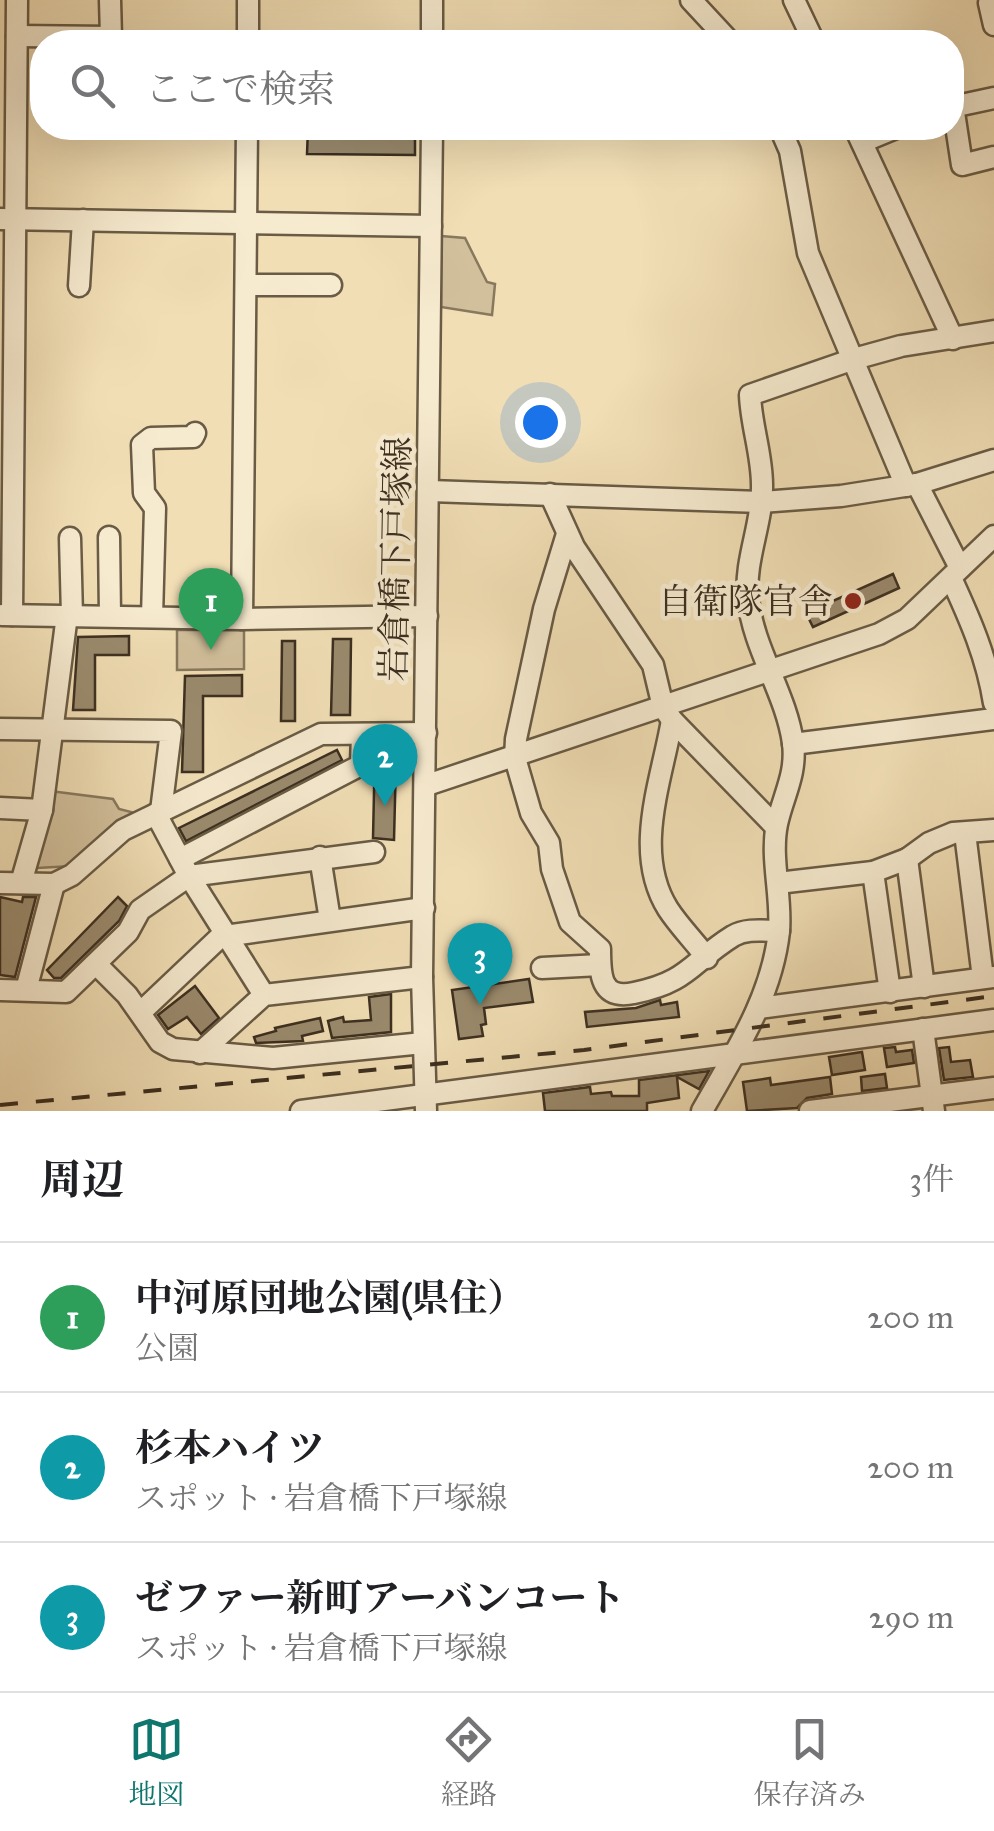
<!DOCTYPE html>
<html lang="ja">
<head>
<meta charset="utf-8">
<style>
  body { margin:0; font-family:"IM FELL Great Primer","Noto Serif JP",serif; background:#f2f2f2; color:#202124 }
  .you { position:absolute; left:540px; top:422px; width:35px; height:35px; margin:-25px; border:8px solid #fff; border-radius:50%; background:#1a73e8; box-shadow:0 0 0 15px #1a73e833 }
  .badge { display:grid; place-items:center; width:65px; height:65px; border-radius:50%; background:#0f766e; color:#fff; font-size:32px; font-weight:700 }
  .pin { position:absolute; translate:-50% -82px; filter:drop-shadow(0 2px 5px #0008) }
  .pin::after { content:''; position:absolute; top:52px; width:35px; height:30px; background:inherit; clip-path:polygon(0 0,100% 0,50% 100%) }
  .list { margin:0; padding:0; list-style:none }
  h2 { display:flex; justify-content:space-between; align-items:center; height:130px; margin:0; padding:0 40px; font-size:42px }
  h2 small { font-size:32px; font-weight:400; color:#757577 }
  .list li { display:grid; grid-template-columns:65px 1fr auto; gap:30px; align-items:center; box-sizing:border-box; height:150px; padding:0 40px; border-top:2px solid #e0e0e0 }
  .list b { display:block; font-size:38px; white-space:nowrap }
  .list p { margin:0; font-size:32px; white-space:nowrap; color:#757577 }
  .list em { font-size:32px; font-style:normal; color:#757577 }
  .icon { flex:none; width:55px; height:55px; fill:none; stroke:currentColor; stroke-width:2; stroke-linecap:round; stroke-linejoin:round }
  .map { position:relative; flex:none; width:994px; height:1111px; overflow:hidden }
  .search { position:absolute; background:#fff; box-shadow:0 10px 40px #0002; left:30px; right:30px; top:30px; height:110px; display:flex; align-items:center; gap:25px; box-sizing:border-box; padding:0 35px; border-radius:40px; color:#757577; font-size:38px }
  .sheet { height:580px; background:#fff }
  nav { display:flex; justify-content:space-around; align-items:center; box-sizing:border-box; height:140px; border-top:2px solid #e0e0e0; background:#fff; font-size:28px; color:#757577 }
  nav a { display:grid; justify-items:center; gap:5px }
  nav .on { color:#0f766e }
  .map>svg:first-child { display:block }
</style>
</head>
<body>
<div class="map">
<svg width="994" height="1111" viewBox="0 0 994 1111">
  <rect width="100%" height="100%" fill="#f1deb5"/>
  <filter id="stains"><feTurbulence type="fractalNoise" baseFrequency=".002" numOctaves="4"/><feColorMatrix values="0 0 0 0 .2 0 0 0 0 .09 0 0 0 0 .02 0 0 0 .5 -.17"/></filter>
  <radialGradient id="worn" r=".72"><stop offset=".6" stop-color="#630" stop-opacity="0"/><stop offset="1" stop-color="#630" stop-opacity=".3"/></radialGradient>
  <g fill="#d2c09c" stroke="#87785e" stroke-width="2.5">
    <path d="M441,236L465,238L487,282L495,284L492,315L441,307Z"/>
    <path d="M177,630H244V669L177,670Z"/>
    <path d="M50,791L113,799L119,809L139,814L73,866L37,868L32,861Z"/>
  </g>
  <g fill="#9a8a6d" stroke="#3c2f20" stroke-width="2.5">
    <path d="M308,128H415V155L307,154Z"/>
    <path d="M893,574L899,588L813,627L806,613Z"/>
    <path d="M129,636V655H95V710H73L78,637Z"/>
    <path d="M333,639H351L350,715H331Z"/>
    <path d="M282,641H295V721H281Z"/>
    <path d="M242,675V696H203V772H182L185,676Z"/>
    <path d="M375,747H408V760H396L394,840L373,838Z"/>
    <path d="M337,750L342,760L186,841L179,828Z"/>
    <path d="M0,897L22,902L23,897H36L15,977L0,975Z"/>
    <path d="M118,897L127,906L119,921L61,978H54L47,970Z"/>
    <path d="M529,979L533,1002L484,1008L486,1024L481,1025L483,1036L459,1039L452,990Z"/>
    <path d="M195,986L219,1018L201,1034L187,1017L168,1029L158,1015Z"/>
    <path d="M391,994V1032L332,1038L328,1021L343,1017L344,1022L371,1020L369,997Z"/>
    <path d="M660,1000L661,1005L677,1002L679,1017L587,1027L585,1012L636,1008Z"/>
    <path d="M320,1018L323,1031L302,1036L303,1041L256,1043L254,1037L276,1031L275,1028Z"/>
    <path d="M895,1047L896,1052L912,1050L914,1063L887,1067L884,1048Z"/>
    <path d="M949,1047L951,1062L970,1060L973,1077L944,1080L939,1048Z"/>
    <path d="M862,1052L865,1070L832,1075L829,1057Z"/>
    <path d="M709,1071L699,1089L677,1077L679,1098L647,1103V1111H545L543,1093L590,1087L591,1094L611,1092L612,1096H639V1080Z"/>
    <path d="M885,1074L887,1088L862,1091L861,1077Z"/>
    <path d="M830,1077L832,1094L807,1098L797,1108L747,1111L743,1082L770,1078L771,1085Z"/>
  </g>
  <g fill="none" stroke-linecap="round" stroke-linejoin="round">
    <g stroke="#695b45" stroke-width="25">
      <g id="minor">
        <path d="M691,0L730,42"/>
        <path d="M794,0L814,42"/>
        <path d="M989,3L994,25"/>
        <path d="M17,36L111,37L110,0"/>
        <path d="M248,42V0"/>
        <path d="M432,42V0"/>
        <path d="M953,106L962,165L994,157"/>
        <path d="M952,107L994,98"/>
        <path d="M780,128L790,151L808,253L906,486"/>
        <path d="M855,128L953,339"/>
        <path d="M862,142L896,128"/>
        <path d="M0,219L431,226"/>
        <path d="M246,285H331"/>
        <path d="M79,286L83,220"/>
        <path d="M917,484L960,568"/>
        <path d="M430,491L761,502L841,496L917,484L994,460"/>
        <path d="M550,494L574,547L653,665L663,707L672,720L776,827"/>
        <path d="M567,534L544,609L516,739L515,758L531,813L549,843L552,869L570,922L600,949C600,974 600,1000 634,993C689,982 691,962 733,936C747,928 763,931 779,931"/>
        <path d="M109,537L110,616"/>
        <path d="M70,538L72,616"/>
        <path d="M951,578C970,619 987,658 994,703"/>
        <path d="M2,615L242,619L427,616"/>
        <path d="M12,615L17,0"/>
        <path d="M152,617L155,508L144,493L142,445L151,438L193,437L195,433"/>
        <path d="M242,619L247,128"/>
        <path d="M672,720C662,780 632,852 668,909C679,926 695,942 707,958"/>
        <path d="M0,729L171,731L161,811"/>
        <path d="M793,744L994,719"/>
        <path d="M427,785L879,634L907,619L994,536"/>
        <path d="M0,808L42,810"/>
        <path d="M156,814L189,876L264,995"/>
        <path d="M965,833L983,978"/>
        <path d="M320,857L330,920"/>
        <path d="M180,859L361,765L362,734"/>
        <path d="M907,859L924,987"/>
        <path d="M873,872L890,992"/>
        <path d="M0,883L54,884L72,875L123,830L321,734L426,733"/>
        <path d="M21,883L42,810L67,615"/>
        <path d="M778,883L873,872L907,859L929,843L953,833L994,830"/>
        <path d="M96,964L127,995L160,1042L173,1049L273,1058L423,1043"/>
        <path d="M542,968L600,965"/>
        <path d="M0,990L66,992L128,932L140,910L189,876L374,852"/>
        <path d="M26,990L54,884"/>
        <path d="M759,1008L994,977"/>
        <path d="M141,1012L218,939L225,936L424,908"/>
        <path d="M923,1029L934,1111"/>
        <path d="M200,1053L264,995L422,977"/>
        <path d="M301,1111L994,1020"/>
        <path d="M426,1111L422,977L432,128"/>
        <path d="M702,1111C734,1054 772,998 779,931C782,896 770,858 777,824C783,796 797,774 793,743C786,693 753,649 748,598C744,560 763,523 762,485C762,454 751,425 750,395L854,359L901,346L994,331"/>
        <path d="M810,1111L994,1088"/>
      </g>
    </g>
    <use href="#minor" stroke="#f6eacf" stroke-width="20"/>
    <path stroke="#3c2f20" stroke-width="4" stroke-dasharray="18 18" stroke-linecap="butt" d="M0,1105L584,1050L994,996"/>
  </g>
  <circle fill="#8f2418" stroke="#f6eacf" stroke-width="4" cx="853" cy="601" r="10"/>
  <g text-anchor="middle" dominant-baseline="central" stroke-width="9" stroke-linejoin="round" paint-order="stroke">
    <g font-size="35" fill="#3c2f20" stroke="#f6eacf">
      <text transform="translate(396 559) rotate(-89)">岩倉橋下戸塚線</text>
    </g>
    <g font-size="35" fill="#3c2f20" stroke="#f6eacf" text-anchor="end">
      <text x="833" y="601">自衛隊官舎</text>
    </g>
  </g>
  <rect width="100%" height="100%" filter="url(#stains)"/>
  <rect width="100%" height="100%" fill="url(#worn)"/>
</svg>
<div class="you"></div>
<div class="pin badge" style="left:211px;top:650px;background:#2e9e5b">1</div>
<div class="pin badge" style="left:385px;top:806px;background:#0f9aa8">2</div>
<div class="pin badge" style="left:480px;top:1005px;background:#0f9aa8">3</div>
<div class="search"><svg class="icon" aria-label="search" viewBox="0 0 24 24"><circle cx="10" cy="10" r="6"/><path d="M15 15l6 6"/></svg>ここで検索</div>
</div>
<section class="sheet">
<h2>周辺<small>3件</small></h2>
<ul class="list">
<li><span class="badge" style="background:#2e9e5b">1</span><div><b>中河原団地公園(県住）</b><p>公園</p></div><em>200 m</em></li>
<li><span class="badge" style="background:#0f9aa8">2</span><div><b>杉本ハイツ</b><p>スポット · 岩倉橋下戸塚線</p></div><em>200 m</em></li>
<li><span class="badge" style="background:#0f9aa8">3</span><div><b>ゼファー新町アーバンコート</b><p>スポット · 岩倉橋下戸塚線</p></div><em>290 m</em></li>
</ul>
</section>
<nav>
<a class="on"><svg class="icon" aria-label="map" viewBox="0 0 24 24"><path d="M3 6l6-2 6 2 6-2v14l-6 2-6-2-6 2zM9 4v14M15 6v14"/></svg>地図</a>
<a><svg class="icon" aria-label="directions" viewBox="0 0 24 24"><path d="M12 3l9 9-9 9-9-9zM9 14v-3h6M13 9l2 2-2 2"/></svg>経路</a>
<a><svg class="icon" aria-label="saved" viewBox="0 0 24 24"><path d="M7 4h10v16l-5-4-5 4z"/></svg>保存済み</a>
</nav>
</body>
</html>
